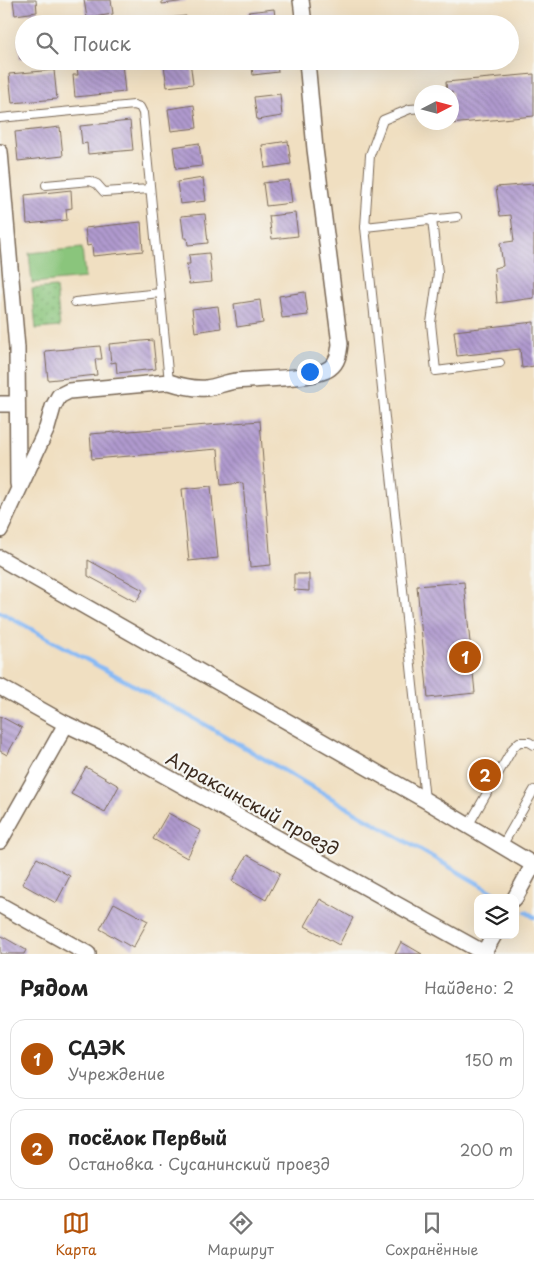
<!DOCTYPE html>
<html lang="ru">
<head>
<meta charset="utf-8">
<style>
  body { margin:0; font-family:"Playpen Sans",sans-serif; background:#f2f2f2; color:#222 }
  .controls { position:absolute; right:15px; bottom:15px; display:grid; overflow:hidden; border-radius:10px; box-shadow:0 5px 20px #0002 }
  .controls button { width:45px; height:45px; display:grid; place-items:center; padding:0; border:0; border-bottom:1px solid #e0e0e0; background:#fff; color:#222; font:25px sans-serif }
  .compass { position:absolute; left:414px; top:85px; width:45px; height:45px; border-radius:50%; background:#fff; box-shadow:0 5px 20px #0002; rotate:84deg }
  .you { position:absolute; left:309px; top:371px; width:18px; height:18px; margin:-12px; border:4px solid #fff; border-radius:50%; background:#1a73e8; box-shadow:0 0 0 8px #1a73e833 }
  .badge { display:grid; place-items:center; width:32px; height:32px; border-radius:50%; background:#b45309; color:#fff; font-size:16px; font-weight:700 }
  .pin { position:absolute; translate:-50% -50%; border:2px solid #fff; box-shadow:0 1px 5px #0006 }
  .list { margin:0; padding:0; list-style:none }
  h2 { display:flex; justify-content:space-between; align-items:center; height:65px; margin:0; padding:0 20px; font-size:21px }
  h2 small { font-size:16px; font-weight:400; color:#767676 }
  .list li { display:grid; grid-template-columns:32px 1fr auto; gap:15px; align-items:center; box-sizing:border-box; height:80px; margin:0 10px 10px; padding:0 10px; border:1px solid #e0e0e0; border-radius:15px }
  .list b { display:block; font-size:19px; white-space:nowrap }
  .list p { margin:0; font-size:16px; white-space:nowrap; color:#767676 }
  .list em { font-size:16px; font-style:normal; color:#767676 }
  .icon { flex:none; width:28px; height:28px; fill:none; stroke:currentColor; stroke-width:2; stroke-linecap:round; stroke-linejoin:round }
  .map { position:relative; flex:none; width:534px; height:954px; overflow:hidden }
  .search { position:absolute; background:#fff; box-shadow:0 5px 20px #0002; left:15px; right:15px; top:15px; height:55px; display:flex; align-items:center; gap:12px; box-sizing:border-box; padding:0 18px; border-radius:28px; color:#767676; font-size:19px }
  .sheet { height:245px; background:#fff }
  nav { display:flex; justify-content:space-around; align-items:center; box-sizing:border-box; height:70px; border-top:1px solid #e0e0e0; background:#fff; font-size:14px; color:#767676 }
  nav a { display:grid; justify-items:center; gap:2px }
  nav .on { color:#b45309 }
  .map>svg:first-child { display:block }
</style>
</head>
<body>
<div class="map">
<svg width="534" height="954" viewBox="0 0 534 954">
  <defs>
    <pattern id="park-dots" width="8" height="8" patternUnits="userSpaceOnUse" patternTransform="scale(1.25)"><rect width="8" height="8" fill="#8ac57b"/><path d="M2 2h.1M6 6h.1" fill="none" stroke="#72a064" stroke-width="1.8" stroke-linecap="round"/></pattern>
    <pattern id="building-back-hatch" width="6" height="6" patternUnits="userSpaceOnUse" patternTransform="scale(1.25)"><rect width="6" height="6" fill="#b09acf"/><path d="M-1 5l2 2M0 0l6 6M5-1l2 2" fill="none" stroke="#907ea7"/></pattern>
  </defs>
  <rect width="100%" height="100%" fill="#f6f6f2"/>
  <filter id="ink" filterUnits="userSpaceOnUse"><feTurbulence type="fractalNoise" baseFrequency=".02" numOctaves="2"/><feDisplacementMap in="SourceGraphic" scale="10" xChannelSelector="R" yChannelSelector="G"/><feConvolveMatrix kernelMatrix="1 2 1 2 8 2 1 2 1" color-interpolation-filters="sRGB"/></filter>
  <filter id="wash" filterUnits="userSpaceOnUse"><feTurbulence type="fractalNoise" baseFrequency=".0096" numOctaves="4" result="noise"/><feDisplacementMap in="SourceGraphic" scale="20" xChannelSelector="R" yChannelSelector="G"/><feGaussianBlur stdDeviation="1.12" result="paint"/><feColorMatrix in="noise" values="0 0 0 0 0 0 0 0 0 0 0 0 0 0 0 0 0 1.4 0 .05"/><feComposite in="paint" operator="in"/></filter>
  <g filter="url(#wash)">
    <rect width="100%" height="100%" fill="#f0dfc1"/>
    <path fill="url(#park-dots)" stroke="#62784c" d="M56,287L60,327L36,329L32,289Z"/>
    <path fill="#8ac57b" stroke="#62784c" d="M82,248L85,278L32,283L29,253Z"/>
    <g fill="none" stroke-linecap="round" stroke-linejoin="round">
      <g stroke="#87baf5" stroke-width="4.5">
        <path d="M0,612L204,724L503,898"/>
        <path d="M526,912L534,917"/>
      </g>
    </g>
    <g id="blocks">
      <g fill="url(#building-back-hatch)">
        <path d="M13,0H36L37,12L15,15Z"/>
        <path d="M84,0H111L113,14L87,18Z"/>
        <path d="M162,0H186V1L162,4Z"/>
        <path d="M274,9L276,24H249L248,12Z"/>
        <path d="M186,16L187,24H161L160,19Z"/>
        <path d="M18,38H24V59H20Z"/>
        <path d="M190,61L193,84L167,87L164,65Z"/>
        <path d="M251,61H277L278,72L253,75Z"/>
        <path d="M122,63L125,92L75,97L73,75H78L77,67Z"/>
        <path d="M54,70L57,99L12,103L9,74Z"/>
        <path d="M534,74V116L450,124L449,122H452V92H447L446,82Z"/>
        <path d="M280,94L282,116L257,120L254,97Z"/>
        <path d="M194,105L197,128L171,131L168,109Z"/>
        <path d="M130,121L133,150L88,154L87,143L82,144L80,126Z"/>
        <path d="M60,127L63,156L18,161L15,132Z"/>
        <path d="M288,141L291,164L265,168L262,145Z"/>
        <path d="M199,143L202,166L176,169L173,147Z"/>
        <path d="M203,178L206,201L180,204L177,182Z"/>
        <path d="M289,180L292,203L266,206L263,183Z"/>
        <path d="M534,184V298L497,303L494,268L503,266L500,243L514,241L511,215L500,216L496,187Z"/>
        <path d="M71,190L72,208L66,209L67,220L27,224L25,195Z"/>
        <path d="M295,213L298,236L272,239L269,216Z"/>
        <path d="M205,214L208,243L188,245L187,238H184L181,216Z"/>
        <path d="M141,222L143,251L93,256L92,245L87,246L85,228Z"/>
        <path d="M209,253L212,282L189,284L186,264H190L189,255Z"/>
        <path d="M305,292L308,315L282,318L279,296Z"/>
        <path d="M260,300L263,323L237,327L234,304Z"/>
        <path d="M218,306L221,328L195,332L192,309Z"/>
        <path d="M534,322V366L522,368L520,349L457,356L454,331Z"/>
        <path d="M153,340L156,369L117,373L116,362L111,363L109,344Z"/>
        <path d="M100,346L102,359H95L97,375L48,380L45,351Z"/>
        <path d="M260,421L271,565L250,567L243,483L221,485L218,449L92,459L90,434Z"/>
        <path d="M211,486L218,558L189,561L182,489Z"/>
        <path d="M88,560L143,590L136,602L88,576Z"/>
        <path d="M294,574H309V591L294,590Z"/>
        <path d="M464,582L475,693L428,698L417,586Z"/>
        <path d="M0,716L22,728L7,755L0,751Z"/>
        <path d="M86,767L119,786L105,812L71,794Z"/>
        <path d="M168,813L201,831L187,858L153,839Z"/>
        <path d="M247,855L280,873L266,900L232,881Z"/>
        <path d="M37,858L70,876L56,903L22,884Z"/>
        <path d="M320,899L353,918L339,945L305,926Z"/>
        <path d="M114,903L148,921L133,948L100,929Z"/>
        <path d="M0,935L26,950L24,954H0Z"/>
        <path d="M401,942L410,947L422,954H395Z"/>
      </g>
    </g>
  </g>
  <g filter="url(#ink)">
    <use href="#blocks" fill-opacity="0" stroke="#7a6957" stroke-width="1"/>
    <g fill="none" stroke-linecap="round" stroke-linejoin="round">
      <g stroke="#7a6957" stroke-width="10">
        <g id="lane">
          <path d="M0,118L134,105L140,107L143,113L169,382"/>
          <path d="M46,185L90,181L97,184L104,192L150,189"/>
          <path d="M432,219L438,273L431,323L436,371L500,363"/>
          <path d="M365,227L370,155L383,120L410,109L422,108"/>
          <path d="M75,302L160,293"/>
          <path d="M425,800L365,227L457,217"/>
          <path d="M468,826L513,748L519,742H529L534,745"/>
          <path d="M502,846L534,790"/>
        </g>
      </g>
      <g stroke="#7a6957" stroke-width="18">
        <g id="street">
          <path d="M301,0L304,24"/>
          <path d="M0,152L17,348L18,484"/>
          <path d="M0,404H17"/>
          <path d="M0,530L47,428L53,407L59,396L69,391L169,382C181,386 193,389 206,388C216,387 226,382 236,381C258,378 314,380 330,368C338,362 339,353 340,344L315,149L307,61"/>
          <path d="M0,558L425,800L534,865"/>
          <path d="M0,687L66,724L108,744L486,954"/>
          <path d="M0,841L66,724"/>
          <path d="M515,898L533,865"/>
          <path d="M0,905L88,954"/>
          <path d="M483,954L494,935"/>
        </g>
      </g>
      <use href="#lane" stroke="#fff" stroke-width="8"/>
      <use href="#street" stroke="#fff" stroke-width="15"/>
    </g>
  </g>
  <g text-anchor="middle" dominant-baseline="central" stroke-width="4.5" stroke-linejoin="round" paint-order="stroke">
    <g font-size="18" fill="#3b2a1e" stroke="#f6f6f2">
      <text transform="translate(253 803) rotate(29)">Апраксинский проезд</text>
    </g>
  </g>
</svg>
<div class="controls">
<button><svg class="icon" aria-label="layers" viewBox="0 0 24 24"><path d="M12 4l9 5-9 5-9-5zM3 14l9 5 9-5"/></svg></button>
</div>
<svg class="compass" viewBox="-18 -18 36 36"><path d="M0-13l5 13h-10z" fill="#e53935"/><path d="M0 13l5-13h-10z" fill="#767676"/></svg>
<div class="you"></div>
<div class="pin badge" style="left:465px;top:657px">1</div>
<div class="pin badge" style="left:485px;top:775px">2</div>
<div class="search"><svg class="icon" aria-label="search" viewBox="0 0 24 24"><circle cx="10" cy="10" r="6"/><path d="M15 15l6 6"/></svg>Поиск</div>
</div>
<section class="sheet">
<h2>Рядом<small>Найдено: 2</small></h2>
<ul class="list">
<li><span class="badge">1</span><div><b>СДЭК</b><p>Учреждение</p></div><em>150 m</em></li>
<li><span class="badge">2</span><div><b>посёлок Первый</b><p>Остановка · Сусанинский проезд</p></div><em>200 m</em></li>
</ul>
</section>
<nav>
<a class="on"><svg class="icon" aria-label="map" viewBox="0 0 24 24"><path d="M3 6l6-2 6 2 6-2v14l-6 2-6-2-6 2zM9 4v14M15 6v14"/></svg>Карта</a>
<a><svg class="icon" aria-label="directions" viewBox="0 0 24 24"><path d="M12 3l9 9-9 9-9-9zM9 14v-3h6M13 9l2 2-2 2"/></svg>Маршрут</a>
<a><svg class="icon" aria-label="saved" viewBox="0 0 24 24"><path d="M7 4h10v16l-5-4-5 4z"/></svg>Сохранённые</a>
</nav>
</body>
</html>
